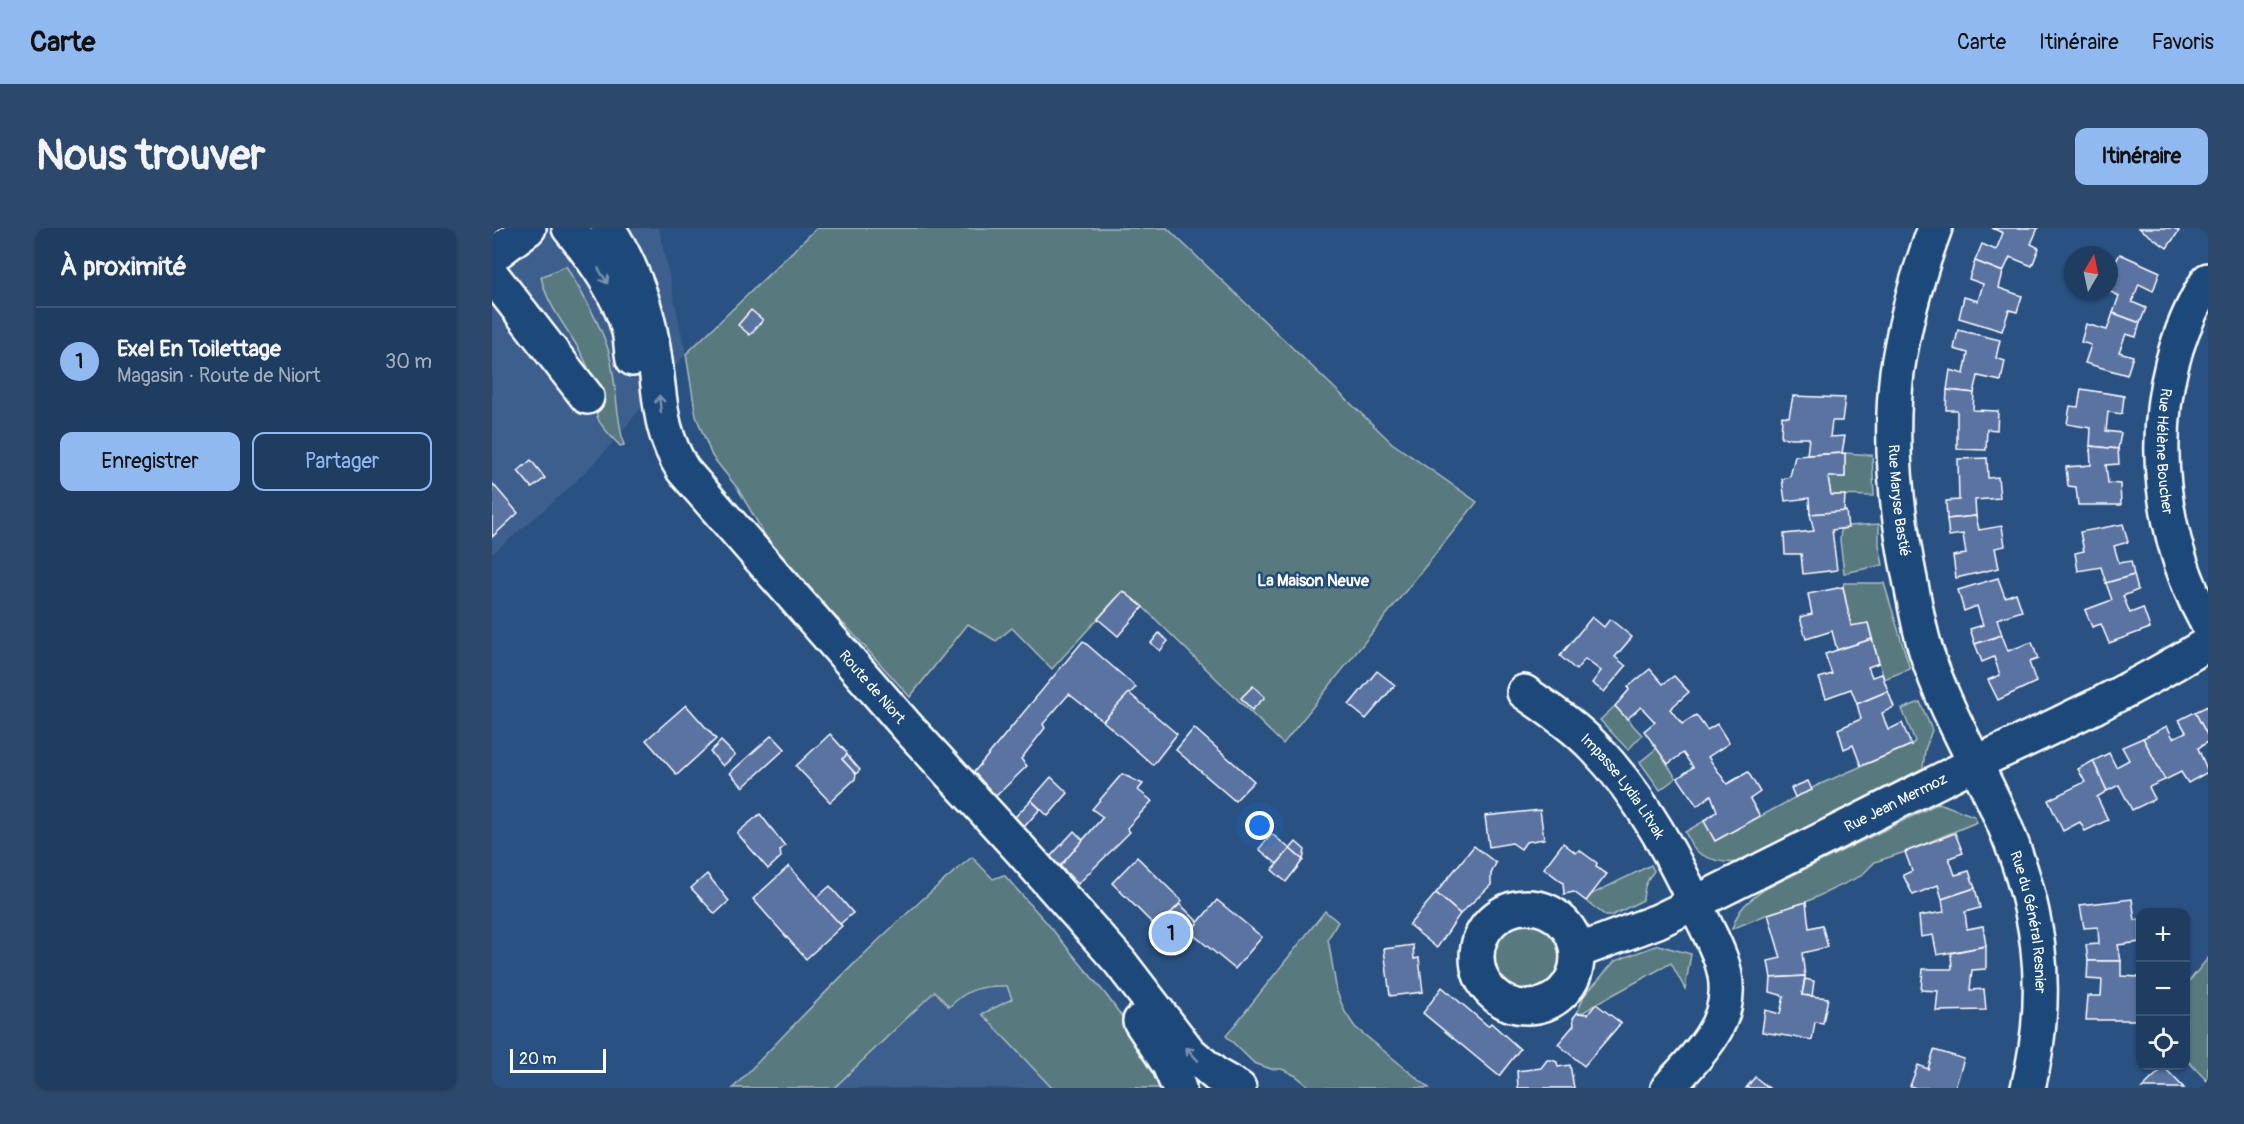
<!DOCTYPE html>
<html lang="fr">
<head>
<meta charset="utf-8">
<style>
  body { margin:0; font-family:Pangolin,sans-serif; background:#2c486a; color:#f1f3f6 }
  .controls { position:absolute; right:18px; bottom:18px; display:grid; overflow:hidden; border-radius:12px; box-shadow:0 2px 4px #0004 }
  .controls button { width:54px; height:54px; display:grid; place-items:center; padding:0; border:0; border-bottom:2px solid #3c5676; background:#1f3d61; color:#f1f3f6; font:30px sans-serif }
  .compass { position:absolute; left:1572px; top:18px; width:54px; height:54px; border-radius:50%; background:#1f3d61; box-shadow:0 2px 4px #0004; rotate:9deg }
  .scale { position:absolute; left:18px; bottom:15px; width:96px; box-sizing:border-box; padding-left:6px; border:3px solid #fff; border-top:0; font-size:16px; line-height:21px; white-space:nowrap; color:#fff; -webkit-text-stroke:4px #1f4a7a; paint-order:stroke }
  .you { position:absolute; left:768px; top:598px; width:21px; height:21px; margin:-15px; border:4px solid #fff; border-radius:50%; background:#1a73e8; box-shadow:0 0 0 9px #1a73e833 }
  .badge { display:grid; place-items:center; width:39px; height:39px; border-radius:50%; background:#90b9f0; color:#111; font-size:20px; font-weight:700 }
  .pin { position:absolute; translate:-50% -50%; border:3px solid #fff; box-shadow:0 2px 6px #0006 }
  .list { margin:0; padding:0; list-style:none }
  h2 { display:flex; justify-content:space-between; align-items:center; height:78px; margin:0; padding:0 24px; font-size:26px }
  h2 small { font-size:20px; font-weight:400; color:#a1aebd }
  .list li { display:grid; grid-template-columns:39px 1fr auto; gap:18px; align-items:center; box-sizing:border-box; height:108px; padding:0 24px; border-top:2px solid #3c5676 }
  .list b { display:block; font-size:22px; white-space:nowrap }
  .list p { margin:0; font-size:20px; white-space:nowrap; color:#a1aebd }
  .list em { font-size:20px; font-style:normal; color:#a1aebd }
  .actions { display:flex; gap:12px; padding:18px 24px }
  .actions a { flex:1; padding:14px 0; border:2px solid #90b9f0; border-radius:12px; text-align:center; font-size:21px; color:#90b9f0 }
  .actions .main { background:#90b9f0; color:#111 }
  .icon { flex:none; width:33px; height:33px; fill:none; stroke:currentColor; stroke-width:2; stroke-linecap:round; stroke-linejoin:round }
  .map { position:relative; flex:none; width:1716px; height:860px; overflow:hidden; border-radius:12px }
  header { display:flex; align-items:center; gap:36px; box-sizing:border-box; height:84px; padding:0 30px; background:#90b9f0; color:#111 }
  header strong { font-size:28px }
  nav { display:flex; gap:33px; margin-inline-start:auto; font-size:21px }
  .intro { display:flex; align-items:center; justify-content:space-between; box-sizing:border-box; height:144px; padding:0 36px }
  h1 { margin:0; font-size:42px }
  .button { padding:15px 27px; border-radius:12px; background:#90b9f0; color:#111; font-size:21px; font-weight:700 }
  main { display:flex; gap:36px; padding:0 36px }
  aside { flex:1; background:#1f3d61; border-radius:12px; box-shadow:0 2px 4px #0004 }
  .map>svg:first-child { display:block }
</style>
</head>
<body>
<header>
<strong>Carte</strong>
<nav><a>Carte</a><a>Itinéraire</a><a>Favoris</a></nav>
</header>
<div class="intro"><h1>Nous trouver</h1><a class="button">Itinéraire</a></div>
<main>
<aside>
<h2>À proximité<small></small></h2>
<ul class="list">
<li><span class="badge">1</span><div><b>Exel En Toilettage</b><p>Magasin · Route de Niort</p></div><em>30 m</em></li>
</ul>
<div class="actions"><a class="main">Enregistrer</a><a>Partager</a></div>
</aside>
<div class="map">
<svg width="1716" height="860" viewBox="0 0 1716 860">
  <rect width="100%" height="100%" fill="#295181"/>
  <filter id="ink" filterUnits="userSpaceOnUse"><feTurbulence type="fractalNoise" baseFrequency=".0167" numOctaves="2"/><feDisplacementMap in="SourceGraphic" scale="12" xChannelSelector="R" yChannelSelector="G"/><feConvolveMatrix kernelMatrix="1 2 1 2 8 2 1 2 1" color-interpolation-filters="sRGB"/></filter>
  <g filter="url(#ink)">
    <g fill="#3c5e8d">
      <path d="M0,0H167L194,126L110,227L72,265L0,326Z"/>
      <path d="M480,629L501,651L512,647L586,732L649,815L675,860H241L312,786L436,665Z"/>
    </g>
    <g fill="#597a7f" stroke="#acbcbf" stroke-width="1.5">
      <path d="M325,0H675L900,215L985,274L791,516L651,379L631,363L560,441L520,400L504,413L476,396L418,469L355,399L295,345L246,261L220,228L204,188L194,126Z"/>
      <path d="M74,38C88,62 108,95 116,121C125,152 123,184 132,217L128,218C121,210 112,202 107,193C101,180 103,166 100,152C91,115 57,87 49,49Z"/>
      <path d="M1353,225L1380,227L1382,268L1339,267L1336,249H1353Z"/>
      <path d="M1387,296V317L1391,337L1352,345L1348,312L1349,301L1356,298Z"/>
      <path d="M1352,355H1392L1418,441L1392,451L1376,395L1359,398L1351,359Z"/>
      <path d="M1428,474L1440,502L1433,522L1431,540L1246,634C1232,636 1214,631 1203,622C1199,618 1196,609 1193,604L1212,593L1223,613L1326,557L1419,517L1423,513L1410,481Z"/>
      <path d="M1123,478L1150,507L1136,522L1108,492Z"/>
      <path d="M1165,520L1184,550L1168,562L1148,534Z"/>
      <path d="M1447,575L1482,588L1485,594L1413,624L1383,634L1369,648L1314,674L1276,686L1240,701C1247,679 1255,674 1273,661Z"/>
      <path d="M480,629L501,651L512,647L555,695L615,768L649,815L675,860H560L490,786L520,771L515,758C490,757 475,761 457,779L443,763L342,860H241C318,780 394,699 480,629Z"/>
      <path d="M1159,637L1162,643C1154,652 1152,660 1151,672L1119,688H1114L1094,673L1100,666Z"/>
      <path d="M833,683L846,694L836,711L845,764L853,784L863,799L937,860H819L804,848L790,841H779L762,835L734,808Z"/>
      <circle cx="1034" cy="729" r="38"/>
      <path d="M1166,717L1199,726L1193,761L1179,735L1104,776L1092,784L1085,785L1092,768L1123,733Z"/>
      <path d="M1716,730V854L1694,831V757Z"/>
    </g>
    <g fill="#5a73a1" stroke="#fff" stroke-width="1.5">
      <path d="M1500,0H1546L1539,16L1547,20L1540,38L1518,29L1511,44L1483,33L1490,16L1504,22L1511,5Z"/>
      <path d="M1647,0H1682L1687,3L1675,20Z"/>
      <path d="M1628,26L1668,44L1661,63L1647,56L1640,74L1654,80L1648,95L1621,85L1627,68L1617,63V42H1619Z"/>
      <path d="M1483,33L1511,44L1507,60L1530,68L1525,84L1517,82L1510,103L1467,90L1472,69L1486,73L1491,56L1477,51Z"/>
      <path d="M259,82L271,92L258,107L246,97Z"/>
      <path d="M1621,85L1648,95L1644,109L1634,106L1627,124L1641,128L1635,147L1593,135L1599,117L1589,114L1594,96L1615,102Z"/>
      <path d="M1466,102L1508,112L1504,130L1513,133L1509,153L1486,148L1482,165L1455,162L1458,142L1472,146L1476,125L1462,121Z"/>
      <path d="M1589,161L1632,168L1630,186L1616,184L1614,203L1629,205L1626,221L1598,218L1599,200L1575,196L1578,178L1586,179Z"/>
      <path d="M1455,162L1482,165L1481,182L1506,183L1505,202L1495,201L1494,222L1465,221V182H1454Z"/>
      <path d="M1301,168L1353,170L1350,193H1340L1338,209L1353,208L1350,225L1315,227L1317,210H1289L1290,188L1297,189Z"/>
      <path d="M1598,218L1626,221L1627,236L1614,237L1616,255L1628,256L1629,277H1586L1584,259L1576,258L1574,239L1599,237Z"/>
      <path d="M1353,225V249H1336L1339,267H1353L1352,284L1318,286L1317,270L1293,273L1290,251L1298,249L1303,228Z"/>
      <path d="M1495,230L1496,250L1506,249L1508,270L1483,272L1484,288L1455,291L1454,273L1467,272L1466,231Z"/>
      <path d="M39,232L53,250L40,260L26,243Z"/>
      <path d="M0,255L26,285L0,309Z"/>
      <path d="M1354,283L1356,300L1340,302L1345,342L1311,346L1309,326H1293L1292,306L1322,303L1318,286Z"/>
      <path d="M1484,288L1487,302L1510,298L1513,318L1503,320L1507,340L1464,350L1461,328L1474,326L1471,306L1457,308L1455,291Z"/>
      <path d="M1631,296L1636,314L1622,318L1627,335L1639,333L1642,347L1614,355L1609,339L1586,343L1583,325L1592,323L1588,304Z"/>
      <path d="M1642,347L1646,362L1631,368L1638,385L1651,380L1658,400L1617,415L1609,396L1600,399L1593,382L1620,372L1614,355Z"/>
      <path d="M1506,350L1513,369L1524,365L1530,383L1505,391L1510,407L1483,416L1478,401L1491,397L1485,378L1472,383L1466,362Z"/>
      <path d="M1351,359L1359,398L1376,395L1380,411L1345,422L1340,403L1314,411L1308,389L1320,386L1316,366Z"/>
      <path d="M631,363L651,379L626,408L606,391Z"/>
      <path d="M1100,389L1112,399L1118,391L1140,409L1123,429L1134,438L1112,464L1100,455L1109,443L1093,431L1084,442L1068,428Z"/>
      <path d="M667,405L676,413L668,423L659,415Z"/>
      <path d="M1510,407L1516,423L1540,414L1546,431L1537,434L1544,454L1506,472L1496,452L1508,447L1502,429L1490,434L1483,416Z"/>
      <path d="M1380,411L1387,435L1376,439L1380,449L1390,446L1396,463L1365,476L1359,461L1334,470L1327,450L1340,446L1333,426Z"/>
      <path d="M591,413L644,459L611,493L577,466L551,496L553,500L529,531L535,538L503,569L482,544Z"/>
      <path d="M1158,441L1171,456L1182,448L1197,464L1178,481L1190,496L1204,487L1215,502L1225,496L1237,515L1216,529L1235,556L1256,544L1268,564L1258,571L1268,588L1223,613L1212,593L1225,583L1219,567L1205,578L1186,550L1201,539L1191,525L1176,536L1152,503L1163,494L1149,479L1135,491L1123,478L1137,462L1136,459Z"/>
      <path d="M885,443L903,457L874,491L857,477Z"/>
      <path d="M761,458L773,469L760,482L749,470Z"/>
      <path d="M1396,463L1402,479L1390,485L1396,502L1410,495L1419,517L1369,538L1361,517L1352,521L1346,501L1369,491L1365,476Z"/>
      <path d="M637,465L685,506L661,537L611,493Z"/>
      <path d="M194,477L224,511L185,547L154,512Z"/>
      <path d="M1716,478V509L1703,484Z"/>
      <path d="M1703,484L1716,509V514L1706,520L1716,544L1696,555L1689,544L1673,552L1651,510L1675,498L1681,510L1694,504L1687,492Z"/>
      <path d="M702,500L762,553L743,573L684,522Z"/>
      <path d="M338,506L354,524L355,527L350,531L364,546L363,551L338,574L304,538Z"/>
      <path d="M280,507L293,521L251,559L238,545Z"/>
      <path d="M1651,510L1673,552L1657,559L1663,571L1640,582L1627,557L1615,563L1601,533L1617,525L1624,539L1637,532L1630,519Z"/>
      <path d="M229,513L243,527L231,538L218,524Z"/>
      <path d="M355,527L368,542L364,546L350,531Z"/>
      <path d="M1601,533L1615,563L1605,569L1616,592L1593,603L1588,594L1571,603L1556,572L1593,554L1586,541Z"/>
      <path d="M630,546L651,556L646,562L660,573L635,600L638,604L586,656L568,638L611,589L600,581Z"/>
      <path d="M559,549L576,565L556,588L539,572Z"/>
      <path d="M1316,553L1320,562L1303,569L1299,560Z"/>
      <path d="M539,572L548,581L532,599L523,589Z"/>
      <path d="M1048,582L1052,611L1034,614L1029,621L1020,615L997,619L993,588Z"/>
      <path d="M268,586L293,618L288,622L289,629L276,641L245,605Z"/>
      <path d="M582,603L591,612L568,638L558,629Z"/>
      <path d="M1463,605L1471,625L1457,630L1463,647L1477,643L1483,660L1450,671L1446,657L1421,667L1411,647L1420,643L1413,624Z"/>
      <path d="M780,606L798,621L785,636L767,621Z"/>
      <path d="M804,614L813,622L811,632L798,621Z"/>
      <path d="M1071,615L1084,625L1087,622L1105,635L1104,639L1115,646L1094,673L1082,664L1072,666L1071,655L1052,640Z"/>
      <path d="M982,618L1004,635L999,646V657L968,686L944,665Z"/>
      <path d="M798,621L811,632L794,654L780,642Z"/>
      <path d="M645,629L690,673L665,700L620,655Z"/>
      <path d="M297,638L350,698L314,731L261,671Z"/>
      <path d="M215,646L237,673L223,686L199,660Z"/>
      <path d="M338,658L361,685L348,696L324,670Z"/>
      <path d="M1483,660L1488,680L1473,684L1475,701L1491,698L1494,718L1445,727L1441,707L1429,709L1427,688L1452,684L1450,671Z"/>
      <path d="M944,665L968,686L945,720L917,697Z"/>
      <path d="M1640,671L1643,692L1648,691V714L1626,717L1629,733H1596L1594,717L1607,716L1606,699L1592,700L1588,677Z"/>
      <path d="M725,672L770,709L743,741L698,704Z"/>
      <path d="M1314,674L1317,700L1330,697L1336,719L1310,725L1313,748L1279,750L1276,733L1289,730L1276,686Z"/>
      <path d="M688,676L706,694L681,723L661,703Z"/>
      <path d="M921,717L922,731L927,730L931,764L898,768L892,721Z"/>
      <path d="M1494,718V741L1480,742L1478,762L1492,761L1494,782L1444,783L1446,763L1429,762L1431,741H1460L1459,725Z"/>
      <path d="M1596,733H1629V748L1648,749L1646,792H1594L1596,768H1609L1610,752L1595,751Z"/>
      <path d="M1313,748L1310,767L1336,770L1331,795L1323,794L1320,812L1270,804L1273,782L1288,786L1292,768L1278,764L1279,750Z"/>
      <path d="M1313,751L1322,753L1320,768L1310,767Z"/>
      <path d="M950,759L996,798L999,795L1028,821L1007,848L931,785Z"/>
      <path d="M1104,776L1129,795L1092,838L1066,816L1082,797L1081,790L1085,785L1096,786Z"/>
      <path d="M1442,822L1472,831L1463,860H1424L1418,858L1426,837L1436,841Z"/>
      <path d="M1055,832H1060L1065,834L1066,839L1078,837L1082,860H1026L1025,843L1049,840Z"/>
      <path d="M1672,839L1692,860H1650Z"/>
      <path d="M1263,849L1277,860H1254Z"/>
    </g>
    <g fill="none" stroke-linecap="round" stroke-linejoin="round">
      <g stroke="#fff" stroke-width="38">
        <g id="street">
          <path id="s1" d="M1443,0C1426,46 1412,96 1405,144C1397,213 1404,283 1418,351C1423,376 1427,402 1435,426C1452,479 1481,528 1504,578C1547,672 1561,759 1536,860"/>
          <path d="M0,28L37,0"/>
          <path d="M0,47L95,169"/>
          <path id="s2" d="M1716,52C1651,155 1658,292 1716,397"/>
          <path id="s3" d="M1032,464C1056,481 1082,498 1103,520C1150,569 1181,628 1209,688C1221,713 1236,738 1234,765C1233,804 1200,832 1176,860"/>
          <circle cx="1035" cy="729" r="50"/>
          <path id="s4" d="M1086,723L1166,693L1203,675L1483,535C1524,517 1564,497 1604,478C1642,458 1680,439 1716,415"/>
        </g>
      </g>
      <g stroke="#fff" stroke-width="38">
        <g id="secondary">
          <path d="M77,0C101,30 127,65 137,103C139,112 139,122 141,131"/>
          <path id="s5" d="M116,0C141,39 156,80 162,126C169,171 166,201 191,242L418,502L526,619L628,734L697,824L724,847L747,860"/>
          <path d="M648,793L677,837L687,860"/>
        </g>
      </g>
      <use href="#street" stroke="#1f4a7a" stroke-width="33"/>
      <use href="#secondary" stroke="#1f4a7a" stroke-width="33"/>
    </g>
    <defs><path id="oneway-shaft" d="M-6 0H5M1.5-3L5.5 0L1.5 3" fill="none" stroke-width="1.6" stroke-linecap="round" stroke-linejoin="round" transform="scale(1.5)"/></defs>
    <g stroke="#7992af">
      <use href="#oneway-shaft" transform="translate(111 48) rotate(59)"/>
      <use href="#oneway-shaft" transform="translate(168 176) rotate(-96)"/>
      <use href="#oneway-shaft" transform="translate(700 826) rotate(-132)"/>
    </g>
  </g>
  <g text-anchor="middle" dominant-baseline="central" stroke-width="5" stroke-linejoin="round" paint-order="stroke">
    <g font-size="15" fill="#fff" stroke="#1f4a7a">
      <text stroke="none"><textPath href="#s2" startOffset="180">Rue Hélène Boucher</textPath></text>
      <text stroke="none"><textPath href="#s1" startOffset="278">Rue Maryse Bastié</textPath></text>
      <text stroke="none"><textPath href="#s5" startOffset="544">Route de Niort</textPath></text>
      <text stroke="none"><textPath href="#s3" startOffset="138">Impasse Lydia Litvak</textPath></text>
      <text stroke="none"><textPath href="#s4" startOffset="351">Rue Jean Mermoz</textPath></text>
      <text stroke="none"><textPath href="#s1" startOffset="723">Rue du Général Resnier</textPath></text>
    </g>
    <g font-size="16" font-weight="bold" fill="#fff" stroke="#1f4a7a">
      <text x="821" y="353">La Maison Neuve</text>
    </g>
  </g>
</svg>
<div class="controls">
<button>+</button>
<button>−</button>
<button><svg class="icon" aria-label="locate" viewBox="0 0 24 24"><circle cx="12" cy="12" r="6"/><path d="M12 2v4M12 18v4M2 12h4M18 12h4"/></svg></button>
</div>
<svg class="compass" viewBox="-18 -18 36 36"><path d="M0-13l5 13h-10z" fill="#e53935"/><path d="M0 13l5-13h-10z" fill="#a1aebd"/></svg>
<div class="scale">20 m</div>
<div class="you"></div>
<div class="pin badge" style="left:679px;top:705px">1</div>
</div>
</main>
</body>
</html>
